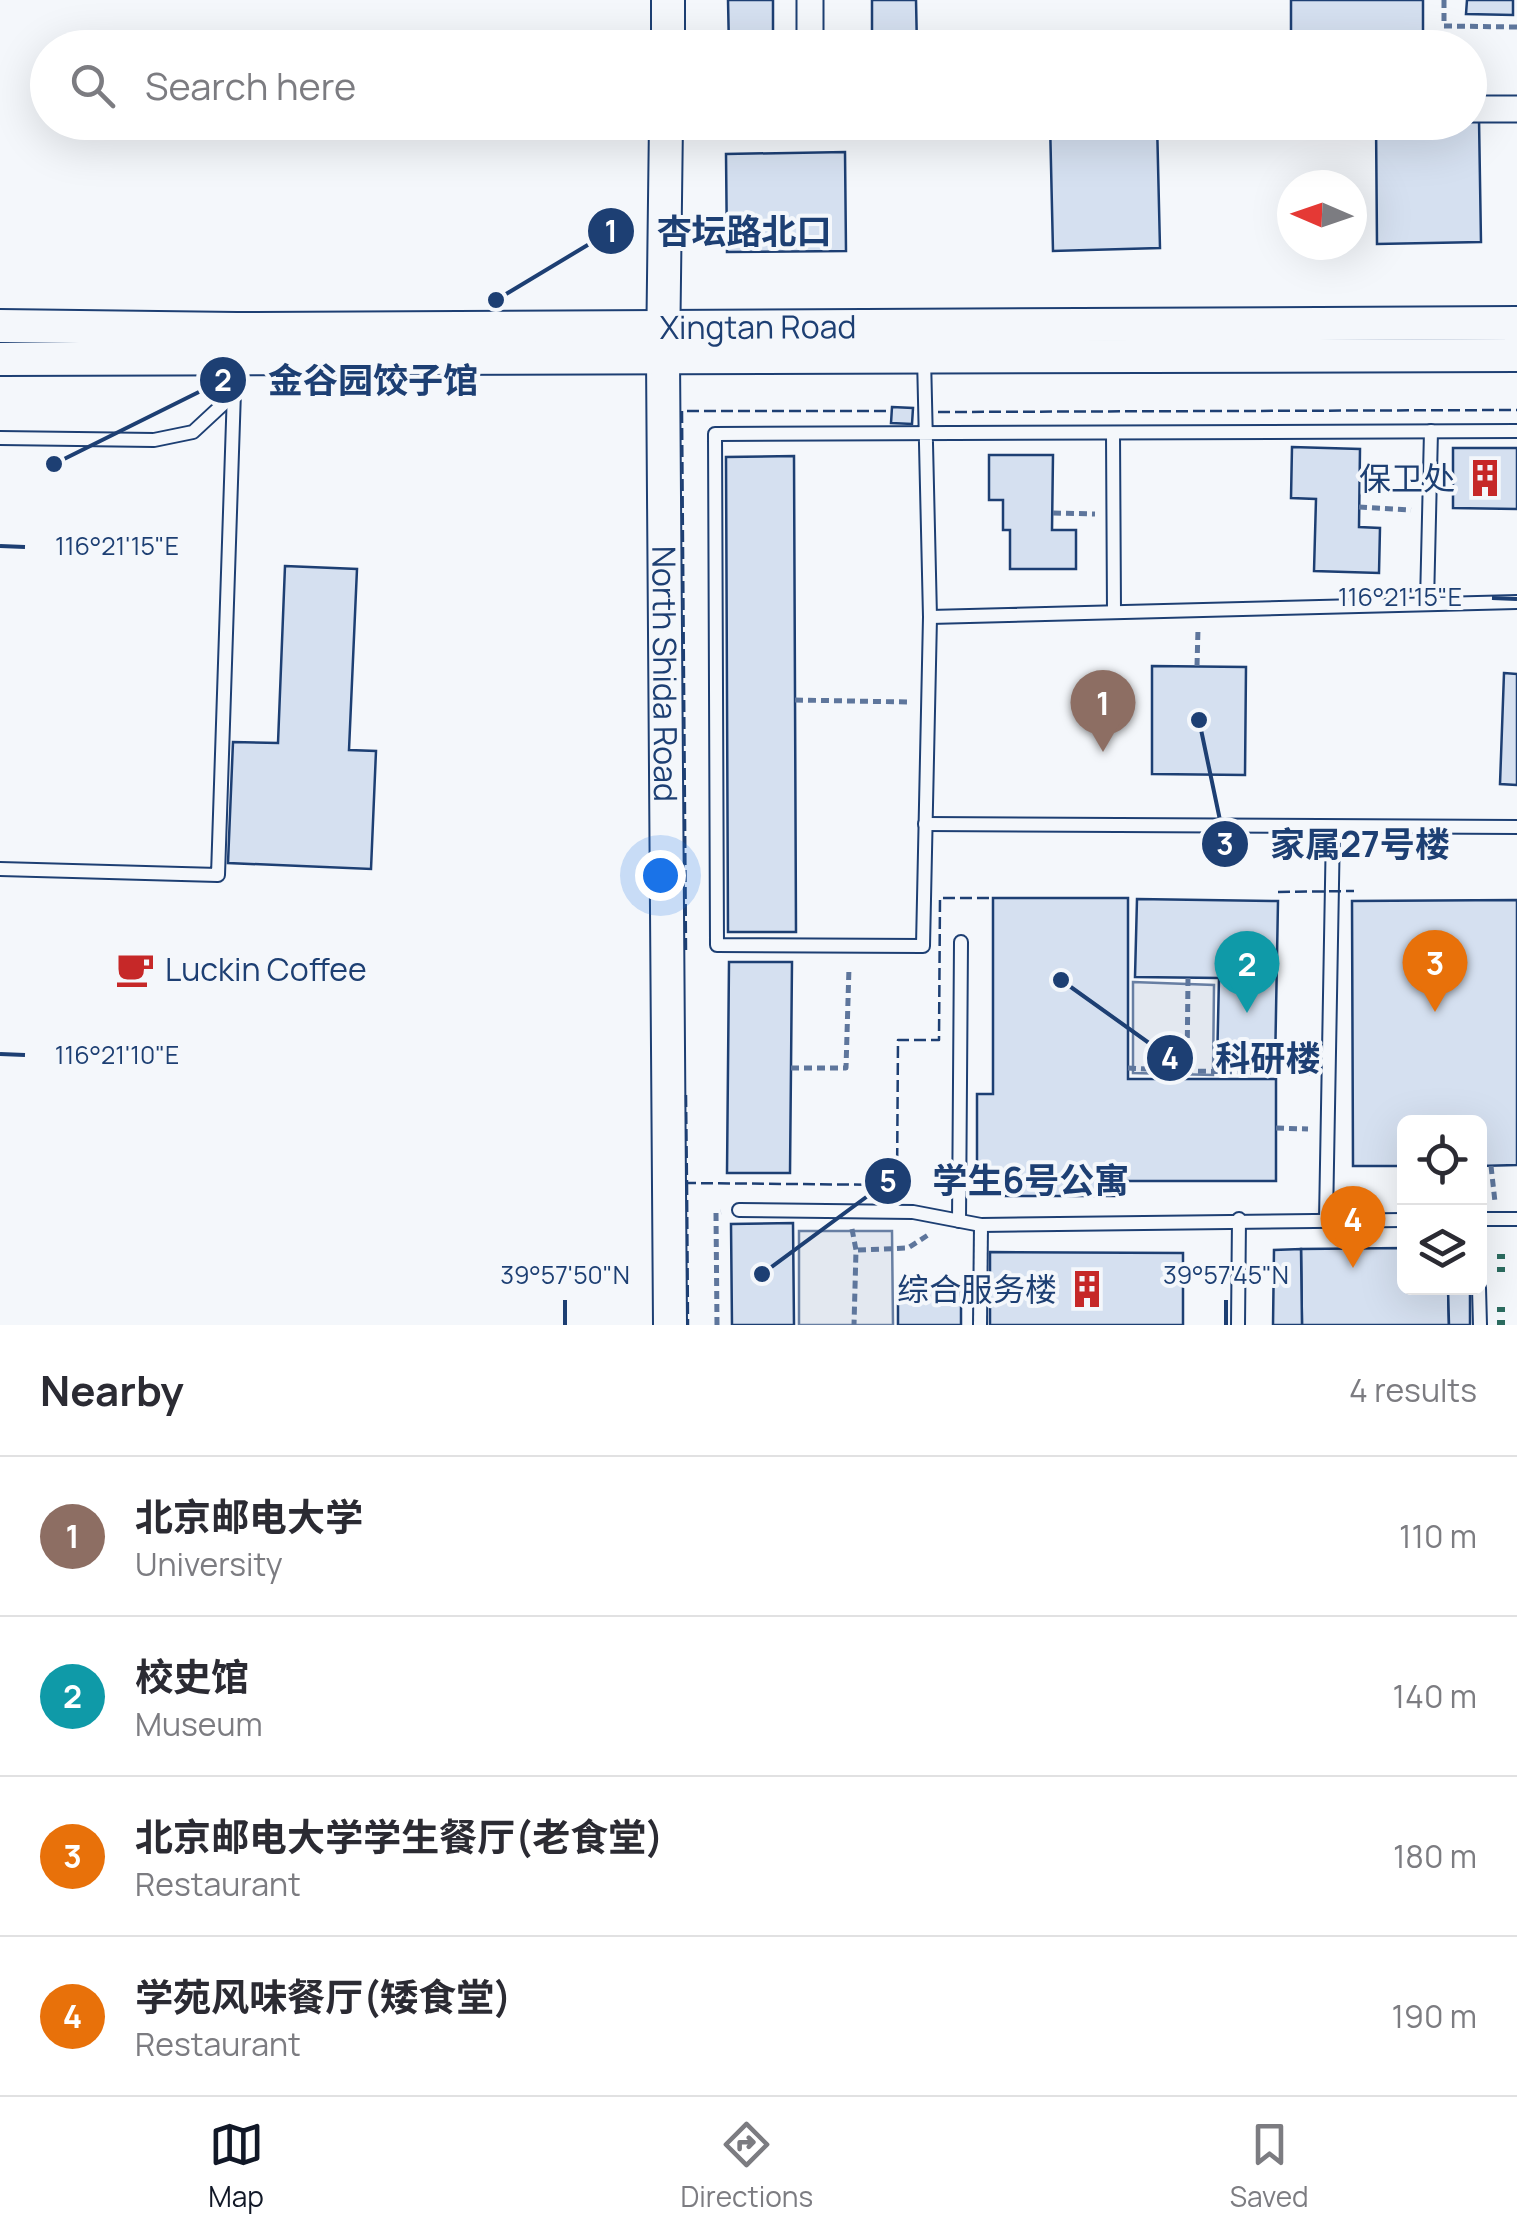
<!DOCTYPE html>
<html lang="en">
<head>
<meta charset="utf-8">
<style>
  body { margin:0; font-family:Manrope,"Noto Sans SC",sans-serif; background:#f7f7f7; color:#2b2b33 }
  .controls { position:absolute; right:30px; bottom:30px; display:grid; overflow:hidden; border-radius:15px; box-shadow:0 10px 40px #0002 }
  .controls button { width:90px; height:90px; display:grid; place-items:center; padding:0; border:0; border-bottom:2px solid #e1e1e2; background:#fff; color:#2b2b33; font:50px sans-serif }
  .compass { position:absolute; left:1277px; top:170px; width:90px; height:90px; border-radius:50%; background:#fff; box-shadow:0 10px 40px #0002; rotate:272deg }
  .you { position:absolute; left:660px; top:875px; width:35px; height:35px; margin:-25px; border:8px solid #fff; border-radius:50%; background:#1a73e8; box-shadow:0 0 0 15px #1a73e833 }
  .badge { display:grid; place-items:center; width:65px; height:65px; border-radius:50%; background:#111827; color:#fff; font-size:32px; font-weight:700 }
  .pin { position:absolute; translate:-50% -82px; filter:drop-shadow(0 2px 5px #0008) }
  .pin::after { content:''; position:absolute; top:52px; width:35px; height:30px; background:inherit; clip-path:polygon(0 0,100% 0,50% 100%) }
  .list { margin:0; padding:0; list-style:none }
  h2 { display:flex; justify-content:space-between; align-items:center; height:130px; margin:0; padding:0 40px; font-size:42px }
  h2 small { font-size:32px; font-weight:400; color:#7c7c81 }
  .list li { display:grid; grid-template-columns:65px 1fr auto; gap:30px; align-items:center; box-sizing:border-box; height:160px; padding:0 40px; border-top:2px solid #e1e1e2 }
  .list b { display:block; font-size:38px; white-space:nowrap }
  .list p { margin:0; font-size:32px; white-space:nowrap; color:#7c7c81 }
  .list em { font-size:32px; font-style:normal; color:#7c7c81 }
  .icon { flex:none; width:55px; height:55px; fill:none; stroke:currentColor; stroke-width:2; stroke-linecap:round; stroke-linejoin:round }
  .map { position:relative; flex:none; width:1517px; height:1325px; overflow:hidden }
  .search { position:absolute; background:#fff; box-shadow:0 10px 40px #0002; left:30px; right:30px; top:30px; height:110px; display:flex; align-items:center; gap:25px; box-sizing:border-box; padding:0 35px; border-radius:55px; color:#7c7c81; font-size:38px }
  .sheet { height:770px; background:#fff }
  nav { display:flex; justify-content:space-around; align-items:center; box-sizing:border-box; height:140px; border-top:2px solid #e1e1e2; background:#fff; font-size:28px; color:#7c7c81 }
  nav a { display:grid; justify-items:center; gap:5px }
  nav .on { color:#111827 }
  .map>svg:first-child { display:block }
</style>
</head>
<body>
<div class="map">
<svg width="1517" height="1325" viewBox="0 0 1517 1325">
  <rect width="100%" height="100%" fill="#f4f7fb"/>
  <g fill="#e3e8f0" stroke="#687fa3" stroke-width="2.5">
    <path d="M1133,982L1214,985L1213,1075L1133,1073Z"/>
    <path d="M892,1231L893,1325H799V1231Z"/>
  </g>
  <g fill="#d5e0f0" stroke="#1d3f73" stroke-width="2.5">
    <path d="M728,0H773V48H729Z"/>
    <path d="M872,0H916L917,48H872Z"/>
    <rect x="1291" y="0" width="132" height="48"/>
    <path d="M1467,0H1513V15L1466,14Z"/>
    <path d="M1470,119H1479L1481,242L1377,244L1376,122Z"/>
    <path d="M1050,122H1157L1160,248L1053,251Z"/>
    <path d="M845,152L846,251L727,252L726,154Z"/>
    <path d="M892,407L913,408L912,424L891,423Z"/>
    <path d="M1292,447L1360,449L1359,527L1380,528L1379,573L1314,571L1316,499L1291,498Z"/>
    <path d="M1453,448H1517V509L1453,508Z"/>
    <path d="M989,455H1053L1052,530H1076V569H1010V530H1003V500H989Z"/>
    <path d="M794,456L796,932H728L726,457Z"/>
    <path d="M285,566L357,569L349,750L376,751L371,869L228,863L233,742L278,743Z"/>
    <path d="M1152,666L1246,667L1245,775L1152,774Z"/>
    <path d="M1504,673L1517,674V785L1500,784Z"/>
    <path d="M993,898H1128V1079H1276V1181H1115L1116,1196H977V1094H993Z"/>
    <path d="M1137,899L1278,901L1275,1068L1217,1067L1219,978L1135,977Z"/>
    <path d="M1517,900V1165L1480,1166V1122H1404V1166H1353L1352,901Z"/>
    <path d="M729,962H792L790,1173H727Z"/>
    <path d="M793,1223L794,1325H732L731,1224Z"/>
    <path d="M1404,1248V1288H1448L1449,1325H1302L1301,1249Z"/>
    <path d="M1301,1249L1302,1325H1273L1274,1250Z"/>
    <path d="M990,1252L1183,1253V1325H990Z"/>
    <path d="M961,1283V1325H898V1284Z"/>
    <path d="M1448,1288H1470V1325H1449Z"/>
  </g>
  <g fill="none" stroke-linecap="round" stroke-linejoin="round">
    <g stroke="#1d3f73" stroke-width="16">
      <g id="service">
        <path d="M924,357L930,617L923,946L717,945L715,434L1517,431"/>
        <path d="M1113,433L1114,612"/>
        <path d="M0,438L154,440L193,432L234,394"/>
        <path d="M1427,603L1431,431"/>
        <path d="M930,617L1517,602"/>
        <path d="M925,824L1517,827"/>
        <path d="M0,869L218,875L235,361"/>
        <path d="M739,1210L913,1212L981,1225L1404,1220"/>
        <path d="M1480,1219H1517"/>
        <path d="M1326,1220L1333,828"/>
        <path d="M959,1221L961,942"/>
        <path d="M1479,1288L1480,1325"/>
        <path d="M980,1325L981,1225"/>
        <path d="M1238,1325L1239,1219"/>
      </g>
    </g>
    <g stroke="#1d3f73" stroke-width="29">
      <g id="minor">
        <path d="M810,48V0"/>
        <path d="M1470,109H1517"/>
      </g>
    </g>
    <g stroke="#1d3f73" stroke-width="36">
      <g id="tertiary">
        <path d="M668,48V0"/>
        <path id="s1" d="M666,122L663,357L670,1325"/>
        <path id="s2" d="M0,326L237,329L1517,323"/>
        <path d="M0,359L1517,355"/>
      </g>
    </g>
    <g stroke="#5e769c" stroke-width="5" stroke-dasharray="8 5" stroke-linecap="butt">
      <path d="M1444,0V26L1517,27"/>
      <path d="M1359,507L1411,510"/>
      <path d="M1053,513L1095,514"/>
      <path d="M1197,666L1198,629"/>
      <path d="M795,700L907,702"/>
      <path d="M1188,978L1187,1071L1311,1073"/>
      <path d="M791,1068H846L849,967"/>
      <path d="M1128,1068L1187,1071"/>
      <path d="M1276,1128L1308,1129"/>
      <path d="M1491,1166L1495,1202"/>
      <path d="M852,1229L856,1250L854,1325"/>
      <path d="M858,1250L908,1248L928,1235"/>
      <path d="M717,1325L716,1213L721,1212"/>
    </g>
    <use href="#service" stroke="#f4f7fb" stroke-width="12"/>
    <use href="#minor" stroke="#f4f7fb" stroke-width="25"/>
    <use href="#tertiary" stroke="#f4f7fb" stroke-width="32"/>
    <g stroke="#2c6c60" stroke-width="8" stroke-dasharray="5 8" stroke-linecap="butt">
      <path d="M1501,1254V1274"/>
      <path d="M1501,1325V1302"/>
    </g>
    <g stroke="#1d3f73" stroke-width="2.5" stroke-dasharray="12 5" stroke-linecap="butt">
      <path d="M938,412L1517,410"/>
      <path d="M1278,892L1354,891"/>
      <path d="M686,950L682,411H892"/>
      <path d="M686,1095L687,1183L897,1185L898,1040H939L940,898H993"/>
      <path d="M687,1183L688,1325"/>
    </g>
  </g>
  <path fill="none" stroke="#1d3f73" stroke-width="4" d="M0,546L25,547M1492,598L1517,599M0,1054L25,1055M565,1325V1300M1226,1325V1300"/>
  <defs>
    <g id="building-bare" transform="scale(3)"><path d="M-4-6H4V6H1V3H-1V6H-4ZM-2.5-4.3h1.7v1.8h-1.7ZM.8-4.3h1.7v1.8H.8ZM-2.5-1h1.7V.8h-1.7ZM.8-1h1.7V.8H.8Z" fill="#c62828" stroke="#f4f7fb" stroke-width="2.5" paint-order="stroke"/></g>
    <g id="cafe-bare" transform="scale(3)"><path d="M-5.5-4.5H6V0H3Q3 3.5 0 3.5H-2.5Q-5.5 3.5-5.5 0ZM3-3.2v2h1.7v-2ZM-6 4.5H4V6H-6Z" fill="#c62828" stroke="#f4f7fb" stroke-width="2.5" paint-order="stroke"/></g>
  </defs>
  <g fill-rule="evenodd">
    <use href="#building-bare" x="1485" y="478"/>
    <use href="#cafe-bare" x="135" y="969"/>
    <use href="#building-bare" x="1087" y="1289"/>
  </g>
  <g text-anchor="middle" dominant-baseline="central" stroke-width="8" stroke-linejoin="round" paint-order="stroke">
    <g font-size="32" fill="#1d3f73" stroke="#f4f7fb">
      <text stroke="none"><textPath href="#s2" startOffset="758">Xingtan Road</textPath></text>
      <text stroke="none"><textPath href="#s1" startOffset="552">North Shida Road</textPath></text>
    </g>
    <g font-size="32" fill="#1d3f73" stroke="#f4f7fb" text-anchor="end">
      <text x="1455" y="478">保卫处</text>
      <text x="165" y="969" text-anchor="start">Luckin Coffee</text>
      <text x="1057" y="1289">综合服务楼</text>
    </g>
  </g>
  <g font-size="25" text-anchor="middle" fill="#1d3f73" stroke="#f4f7fb" stroke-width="8" stroke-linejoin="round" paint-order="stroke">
    <text x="117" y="555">116°21'15"E</text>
    <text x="1400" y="606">116°21'15"E</text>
    <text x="117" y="1064">116°21'10"E</text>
    <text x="565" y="1284">39°57'50"N</text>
    <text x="1226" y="1284">39°57'45"N</text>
  </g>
  <path fill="none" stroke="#1d3f73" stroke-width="4" d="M496 300L611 231M54 464L223 380M1199 720L1225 844M1061 980L1170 1058M762 1274L888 1181"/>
  <g fill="#1d3f73" stroke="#f4f7fb" stroke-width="4">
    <circle cx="496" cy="300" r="10"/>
    <circle cx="54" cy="464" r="10"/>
    <circle cx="1199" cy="720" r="10"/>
    <circle cx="1061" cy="980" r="10"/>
    <circle cx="762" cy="1274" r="10"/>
    <circle cx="611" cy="231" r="25"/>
    <circle cx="223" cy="380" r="25"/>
    <circle cx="1225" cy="844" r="25"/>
    <circle cx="1170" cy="1058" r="25"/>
    <circle cx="888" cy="1181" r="25"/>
  </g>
  <g font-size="30" text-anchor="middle" font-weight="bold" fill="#fff">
    <text x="611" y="242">1</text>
    <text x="223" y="391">2</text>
    <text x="1225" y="855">3</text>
    <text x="1170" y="1069">4</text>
    <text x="888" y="1192">5</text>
  </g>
  <g font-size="35" text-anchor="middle" font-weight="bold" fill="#1d3f73" stroke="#f4f7fb" stroke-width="8" stroke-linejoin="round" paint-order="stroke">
    <text x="744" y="244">杏坛路北口</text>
    <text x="373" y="393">金谷园饺子馆</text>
    <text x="1360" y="857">家属27号楼</text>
    <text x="1268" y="1071">科研楼</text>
    <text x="1031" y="1193">学生6号公寓</text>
  </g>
</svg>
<div class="controls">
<button><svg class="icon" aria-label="locate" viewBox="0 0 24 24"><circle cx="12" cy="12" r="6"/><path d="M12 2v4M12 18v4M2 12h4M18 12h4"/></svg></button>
<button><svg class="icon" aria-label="layers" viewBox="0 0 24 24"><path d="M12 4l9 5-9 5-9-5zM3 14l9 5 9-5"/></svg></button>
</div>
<svg class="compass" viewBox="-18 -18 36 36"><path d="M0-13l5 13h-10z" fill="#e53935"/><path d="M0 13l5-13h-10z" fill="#7c7c81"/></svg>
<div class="you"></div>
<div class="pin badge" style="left:1103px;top:752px;background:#8d6e63">1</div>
<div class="pin badge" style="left:1247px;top:1013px;background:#0f9aa8">2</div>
<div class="pin badge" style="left:1435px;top:1012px;background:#e8710a">3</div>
<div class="pin badge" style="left:1353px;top:1268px;background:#e8710a">4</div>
<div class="search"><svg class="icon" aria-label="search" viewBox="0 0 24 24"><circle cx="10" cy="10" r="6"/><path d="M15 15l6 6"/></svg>Search here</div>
</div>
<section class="sheet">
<h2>Nearby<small>4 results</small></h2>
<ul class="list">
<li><span class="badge" style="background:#8d6e63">1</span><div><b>北京邮电大学</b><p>University</p></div><em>110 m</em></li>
<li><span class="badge" style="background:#0f9aa8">2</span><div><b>校史馆</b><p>Museum</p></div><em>140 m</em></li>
<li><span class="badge" style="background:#e8710a">3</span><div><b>北京邮电大学学生餐厅(老食堂)</b><p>Restaurant</p></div><em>180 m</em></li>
<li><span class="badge" style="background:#e8710a">4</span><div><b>学苑风味餐厅(矮食堂)</b><p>Restaurant</p></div><em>190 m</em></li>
</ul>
</section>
<nav>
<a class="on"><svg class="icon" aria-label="map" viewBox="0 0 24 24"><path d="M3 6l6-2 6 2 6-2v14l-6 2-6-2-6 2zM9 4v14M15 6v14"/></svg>Map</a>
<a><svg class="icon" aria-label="directions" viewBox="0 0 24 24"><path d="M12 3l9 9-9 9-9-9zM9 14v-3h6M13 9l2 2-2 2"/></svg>Directions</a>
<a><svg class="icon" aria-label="saved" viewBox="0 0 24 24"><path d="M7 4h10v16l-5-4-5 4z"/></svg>Saved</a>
</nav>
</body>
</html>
